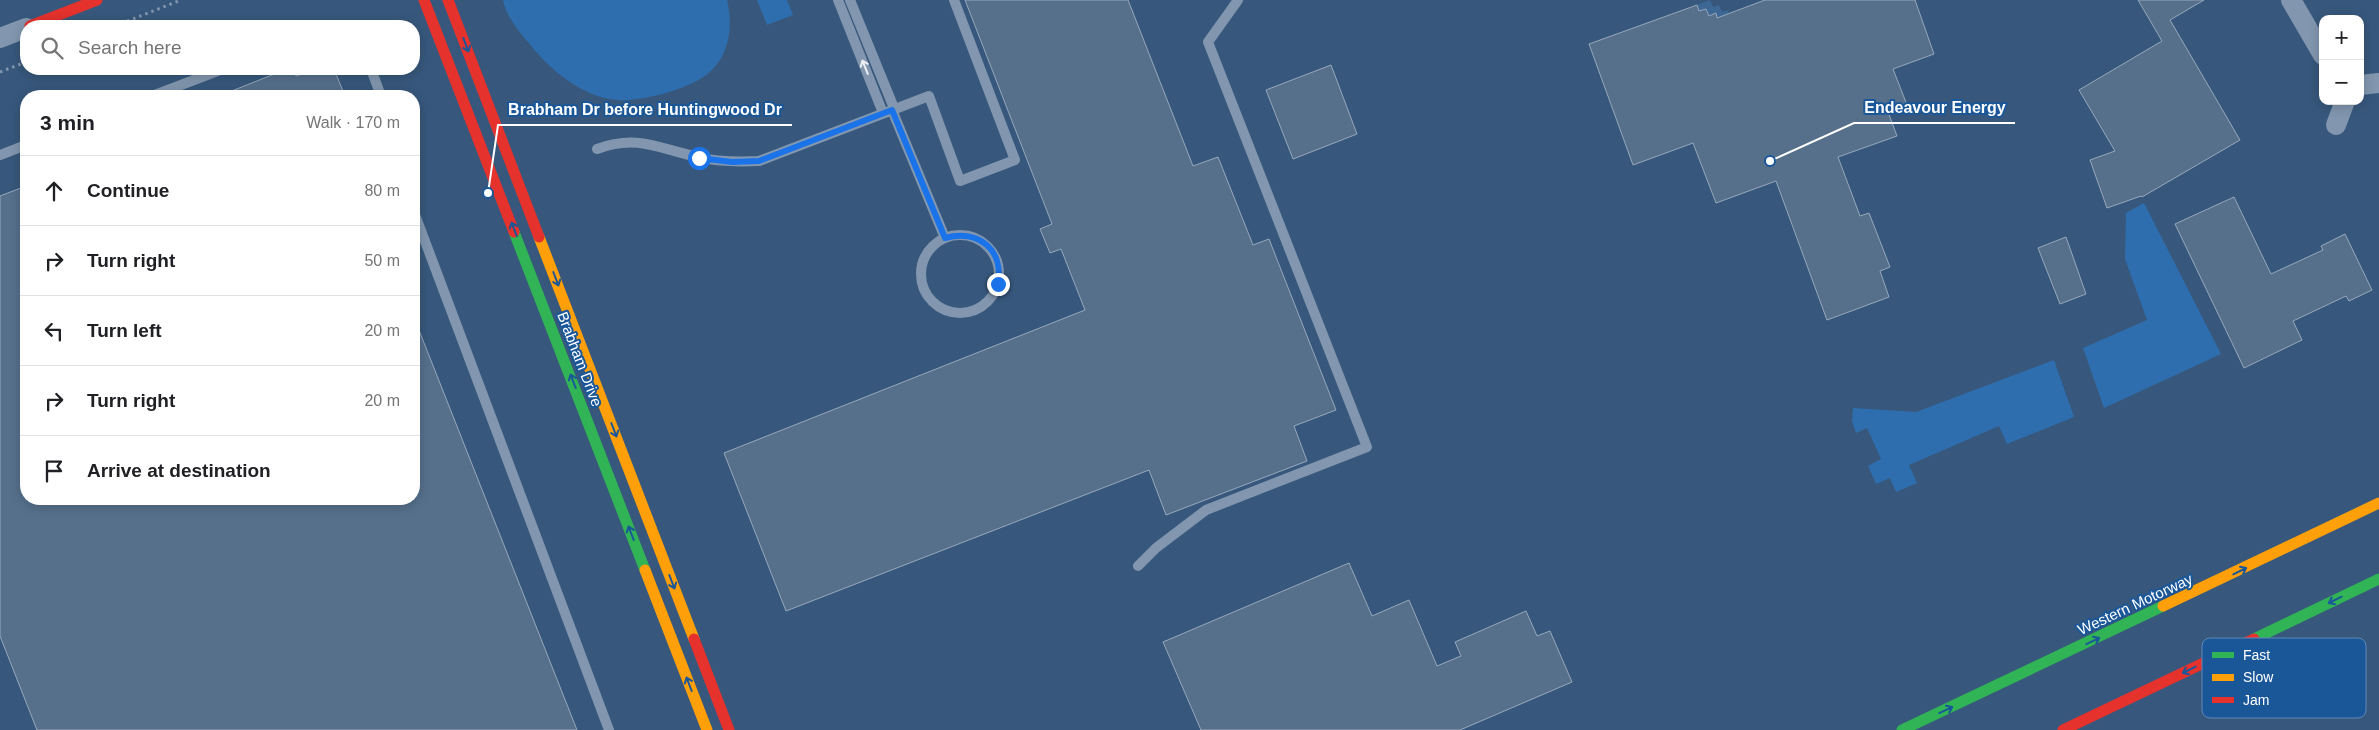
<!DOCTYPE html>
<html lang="en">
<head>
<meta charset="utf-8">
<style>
  body { margin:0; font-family:Arial,sans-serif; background:#f2f2f2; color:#202124 }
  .controls { position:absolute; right:15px; top:15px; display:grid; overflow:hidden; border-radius:10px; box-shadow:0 2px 12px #0003 }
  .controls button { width:45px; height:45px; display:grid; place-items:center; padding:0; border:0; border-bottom:1px solid #e0e0e0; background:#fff; color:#202124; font:25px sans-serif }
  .stop { position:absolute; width:15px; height:15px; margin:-11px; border:4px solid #1a73e8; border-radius:50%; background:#fff }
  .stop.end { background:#1a73e8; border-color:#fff; box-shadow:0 1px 5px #0008 }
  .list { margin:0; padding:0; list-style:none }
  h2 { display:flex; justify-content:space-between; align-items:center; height:65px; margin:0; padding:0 20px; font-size:21px }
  h2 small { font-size:16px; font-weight:400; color:#757577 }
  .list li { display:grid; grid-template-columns:32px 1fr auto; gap:15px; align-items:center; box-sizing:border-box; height:70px; padding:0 20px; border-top:1px solid #e0e0e0 }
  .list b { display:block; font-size:19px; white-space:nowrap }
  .list em { font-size:16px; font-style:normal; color:#757577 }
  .icon { flex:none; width:28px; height:28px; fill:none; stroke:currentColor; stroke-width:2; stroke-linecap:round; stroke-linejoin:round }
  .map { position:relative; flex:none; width:2379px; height:730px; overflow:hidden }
  .search { position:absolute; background:#fff; box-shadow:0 2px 12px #0003; left:20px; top:20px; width:400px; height:55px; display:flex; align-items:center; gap:12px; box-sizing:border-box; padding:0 18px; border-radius:20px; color:#757577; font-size:19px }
  .panel { position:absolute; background:#fff; box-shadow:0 2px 12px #0003; left:20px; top:90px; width:400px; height:415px; border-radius:20px }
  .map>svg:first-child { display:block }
</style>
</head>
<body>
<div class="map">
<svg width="2379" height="730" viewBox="0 0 2379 730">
  <rect width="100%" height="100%" fill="#37587c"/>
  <g fill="#2f6eae">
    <path d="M503,0H727C733,24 730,53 711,71C694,88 642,102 618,100C583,98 549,69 528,42C518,30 506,16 503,0Z"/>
    <path d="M757,0H787L793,15L767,25Z"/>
    <path d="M2144,203L2221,354L2104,408L2083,348L2147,320L2125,259L2126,213Z"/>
    <path d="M2054,360L2074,417L2007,444L1999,426L1909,465L1917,483L1896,492L1890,478L1876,484L1868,466L1881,459L1867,428L1856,433L1852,421L1853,408L1916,412Z"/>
  </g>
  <path fill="#3d6795" d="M1710,0L1713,7L1719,5L1722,12L1728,10L1729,14L1718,21L1716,14L1709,16L1706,9L1699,11L1697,5Z"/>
  <g fill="#56708c" stroke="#96a8bc">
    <path d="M965,0H1128L1193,166L1218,157L1253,245L1269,239L1336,410L1294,426L1307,461L1166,515L1149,470L786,611L724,453L1085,310L1061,249L1050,253L1040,229L1052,224Z"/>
    <path d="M1765,0H1915L1934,54L1893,69L1907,105L1888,112L1897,136L1838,157L1860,216L1869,213L1890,267L1880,271L1889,297L1827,320L1776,181L1716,203L1693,143L1633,165L1589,44L1697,5L1699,11L1706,9L1709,16L1716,13L1717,18Z"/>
    <path d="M2138,0H2204L2170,20L2240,140L2142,197L2141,196L2107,208L2090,160L2115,151L2079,90L2162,41Z"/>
    <path d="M1331,65L1357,134L1293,159L1266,90Z"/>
    <path d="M287,69H293L296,76L315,69H334L345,96H219Z"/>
    <path d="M26,186V499H414L415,320L577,730H37L0,636V196Z"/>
    <path d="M2234,197L2271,274L2323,250L2321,246L2345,234L2372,290L2349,301L2346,296L2293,321L2302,340L2244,368L2175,224Z"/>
    <path d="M2066,237L2086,294L2060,304L2038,248Z"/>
    <path d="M1349,563L1372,616L1409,600L1437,666L1461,656L1455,642L1526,611L1537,636L1550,631L1572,682L1460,730H1201L1163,642Z"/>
  </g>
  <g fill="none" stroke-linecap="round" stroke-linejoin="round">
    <g stroke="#8297af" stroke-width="3" stroke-dasharray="2.5 4" stroke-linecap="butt">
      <path d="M115,26L181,0"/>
      <path d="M0,72L26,62"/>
    </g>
    <g stroke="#8297af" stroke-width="10">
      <path d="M838,0L883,113"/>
      <path d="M850,0L894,108"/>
      <path d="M371,69L381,96"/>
      <path d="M152,96L223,69"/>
      <path d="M892,110L945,238"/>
      <path d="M597,149C638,134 659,149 698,157C718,162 739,162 759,161L929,96L960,181L1015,160L954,0"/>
      <path d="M0,155L26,145"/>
      <path d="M414,212L609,730"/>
      <circle cx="960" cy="274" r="39"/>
      <path d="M1138,566L1156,548L1206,510L1367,447L1208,42L1238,0"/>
    </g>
    <g stroke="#8297af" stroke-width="20">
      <path d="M2291,0L2323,55"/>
      <path d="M0,38L26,28"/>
      <path d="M2360,85L2379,83"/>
      <path d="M2336,125L2345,101"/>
    </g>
    <g stroke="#30b455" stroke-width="11">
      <path d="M514,232L645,570"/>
      <path d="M2254,639L2379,579"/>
      <path d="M1902,730L2163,606"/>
    </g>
    <g stroke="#ff9f0a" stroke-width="11">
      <path d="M539,237L694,639"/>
      <path d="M645,570L707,730"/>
      <path d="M2163,606L2379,503"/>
    </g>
    <g stroke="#e5322d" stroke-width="11">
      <path d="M424,0L514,232"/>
      <path d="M448,0L539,237"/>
      <path d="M30,26L97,0"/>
      <path d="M694,639L729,730"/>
      <path d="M2063,730L2254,639"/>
    </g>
  </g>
  <defs><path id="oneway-shaft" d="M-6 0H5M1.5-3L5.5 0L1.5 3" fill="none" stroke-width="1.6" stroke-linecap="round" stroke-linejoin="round" transform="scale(1.25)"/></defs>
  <g stroke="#1a5799">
    <use href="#oneway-shaft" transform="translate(466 45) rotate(69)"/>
    <use href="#oneway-shaft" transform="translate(514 229) rotate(-111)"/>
    <use href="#oneway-shaft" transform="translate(556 279) rotate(69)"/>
    <use href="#oneway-shaft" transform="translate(573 381) rotate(-111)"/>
    <use href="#oneway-shaft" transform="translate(614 430) rotate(69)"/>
    <use href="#oneway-shaft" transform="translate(631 533) rotate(-111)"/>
    <use href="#oneway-shaft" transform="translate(2240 571) rotate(-26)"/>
    <use href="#oneway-shaft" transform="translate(672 582) rotate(69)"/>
    <use href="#oneway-shaft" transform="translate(2335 600) rotate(154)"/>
    <use href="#oneway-shaft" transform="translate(2093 641) rotate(-25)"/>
    <use href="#oneway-shaft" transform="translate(2189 670) rotate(154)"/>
    <use href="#oneway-shaft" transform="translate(689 684) rotate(-111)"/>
    <use href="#oneway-shaft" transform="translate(1946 710) rotate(-25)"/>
  </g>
  <use stroke="#eceff3" href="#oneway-shaft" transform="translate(865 67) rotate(-112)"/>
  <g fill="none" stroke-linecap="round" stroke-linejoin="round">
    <path stroke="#1a73e8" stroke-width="6" d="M699,158L732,162L759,161L892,110L945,238C978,229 1004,249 998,284"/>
  </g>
  <g text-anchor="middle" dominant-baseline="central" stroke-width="4" stroke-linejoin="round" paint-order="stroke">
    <g font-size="15" fill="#fff" stroke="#1a5799">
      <text transform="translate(580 359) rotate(69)">Brabham Drive</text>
      <text transform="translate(2135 604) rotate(-25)">Western Motorway</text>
    </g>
  </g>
  <rect x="2202" y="638" width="164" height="80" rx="8" fill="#1a5799" stroke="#5f89b8" stroke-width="1"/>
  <rect x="2212" y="652" width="22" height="6" fill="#30b455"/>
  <rect x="2212" y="674" width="22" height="7" fill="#ff9f0a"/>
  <rect x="2212" y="697" width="22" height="6" fill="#e5322d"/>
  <g font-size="14" fill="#fff">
    <text x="2243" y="660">Fast</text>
    <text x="2243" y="682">Slow</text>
    <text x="2243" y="705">Jam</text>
  </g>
  <path fill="none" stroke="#fff" stroke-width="2" d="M1770 161L1854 123H2015M488 193L498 125H792"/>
  <g fill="#fff" stroke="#1a5799" stroke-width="2">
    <circle cx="1770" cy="161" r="5"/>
    <circle cx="488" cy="193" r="5"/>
  </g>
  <g font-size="16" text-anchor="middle" font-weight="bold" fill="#fff" stroke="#1a5799" stroke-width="4" stroke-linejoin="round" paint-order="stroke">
    <text x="1935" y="113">Endeavour Energy</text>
    <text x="645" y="115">Brabham Dr before Huntingwood Dr</text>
  </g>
</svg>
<div class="controls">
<button>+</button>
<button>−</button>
</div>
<div class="stop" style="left:699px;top:158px"></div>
<div class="stop end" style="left:998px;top:284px"></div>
<div class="search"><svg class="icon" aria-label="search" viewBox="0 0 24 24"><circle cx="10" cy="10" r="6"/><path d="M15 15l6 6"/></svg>Search here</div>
<section class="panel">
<h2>3 min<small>Walk · 170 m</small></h2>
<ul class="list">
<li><svg class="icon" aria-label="ahead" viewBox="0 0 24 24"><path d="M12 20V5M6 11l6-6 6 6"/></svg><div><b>Continue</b></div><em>80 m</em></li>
<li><svg class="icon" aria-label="right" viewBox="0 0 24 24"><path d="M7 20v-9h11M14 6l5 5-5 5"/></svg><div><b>Turn right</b></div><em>50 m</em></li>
<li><svg class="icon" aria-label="left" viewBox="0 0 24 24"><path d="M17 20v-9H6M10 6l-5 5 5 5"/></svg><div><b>Turn left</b></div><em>20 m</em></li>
<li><svg class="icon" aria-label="right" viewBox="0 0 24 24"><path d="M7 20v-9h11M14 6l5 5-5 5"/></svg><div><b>Turn right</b></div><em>20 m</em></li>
<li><svg class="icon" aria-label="arrive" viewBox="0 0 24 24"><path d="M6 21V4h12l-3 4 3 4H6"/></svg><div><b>Arrive at destination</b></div></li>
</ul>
</section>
</div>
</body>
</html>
